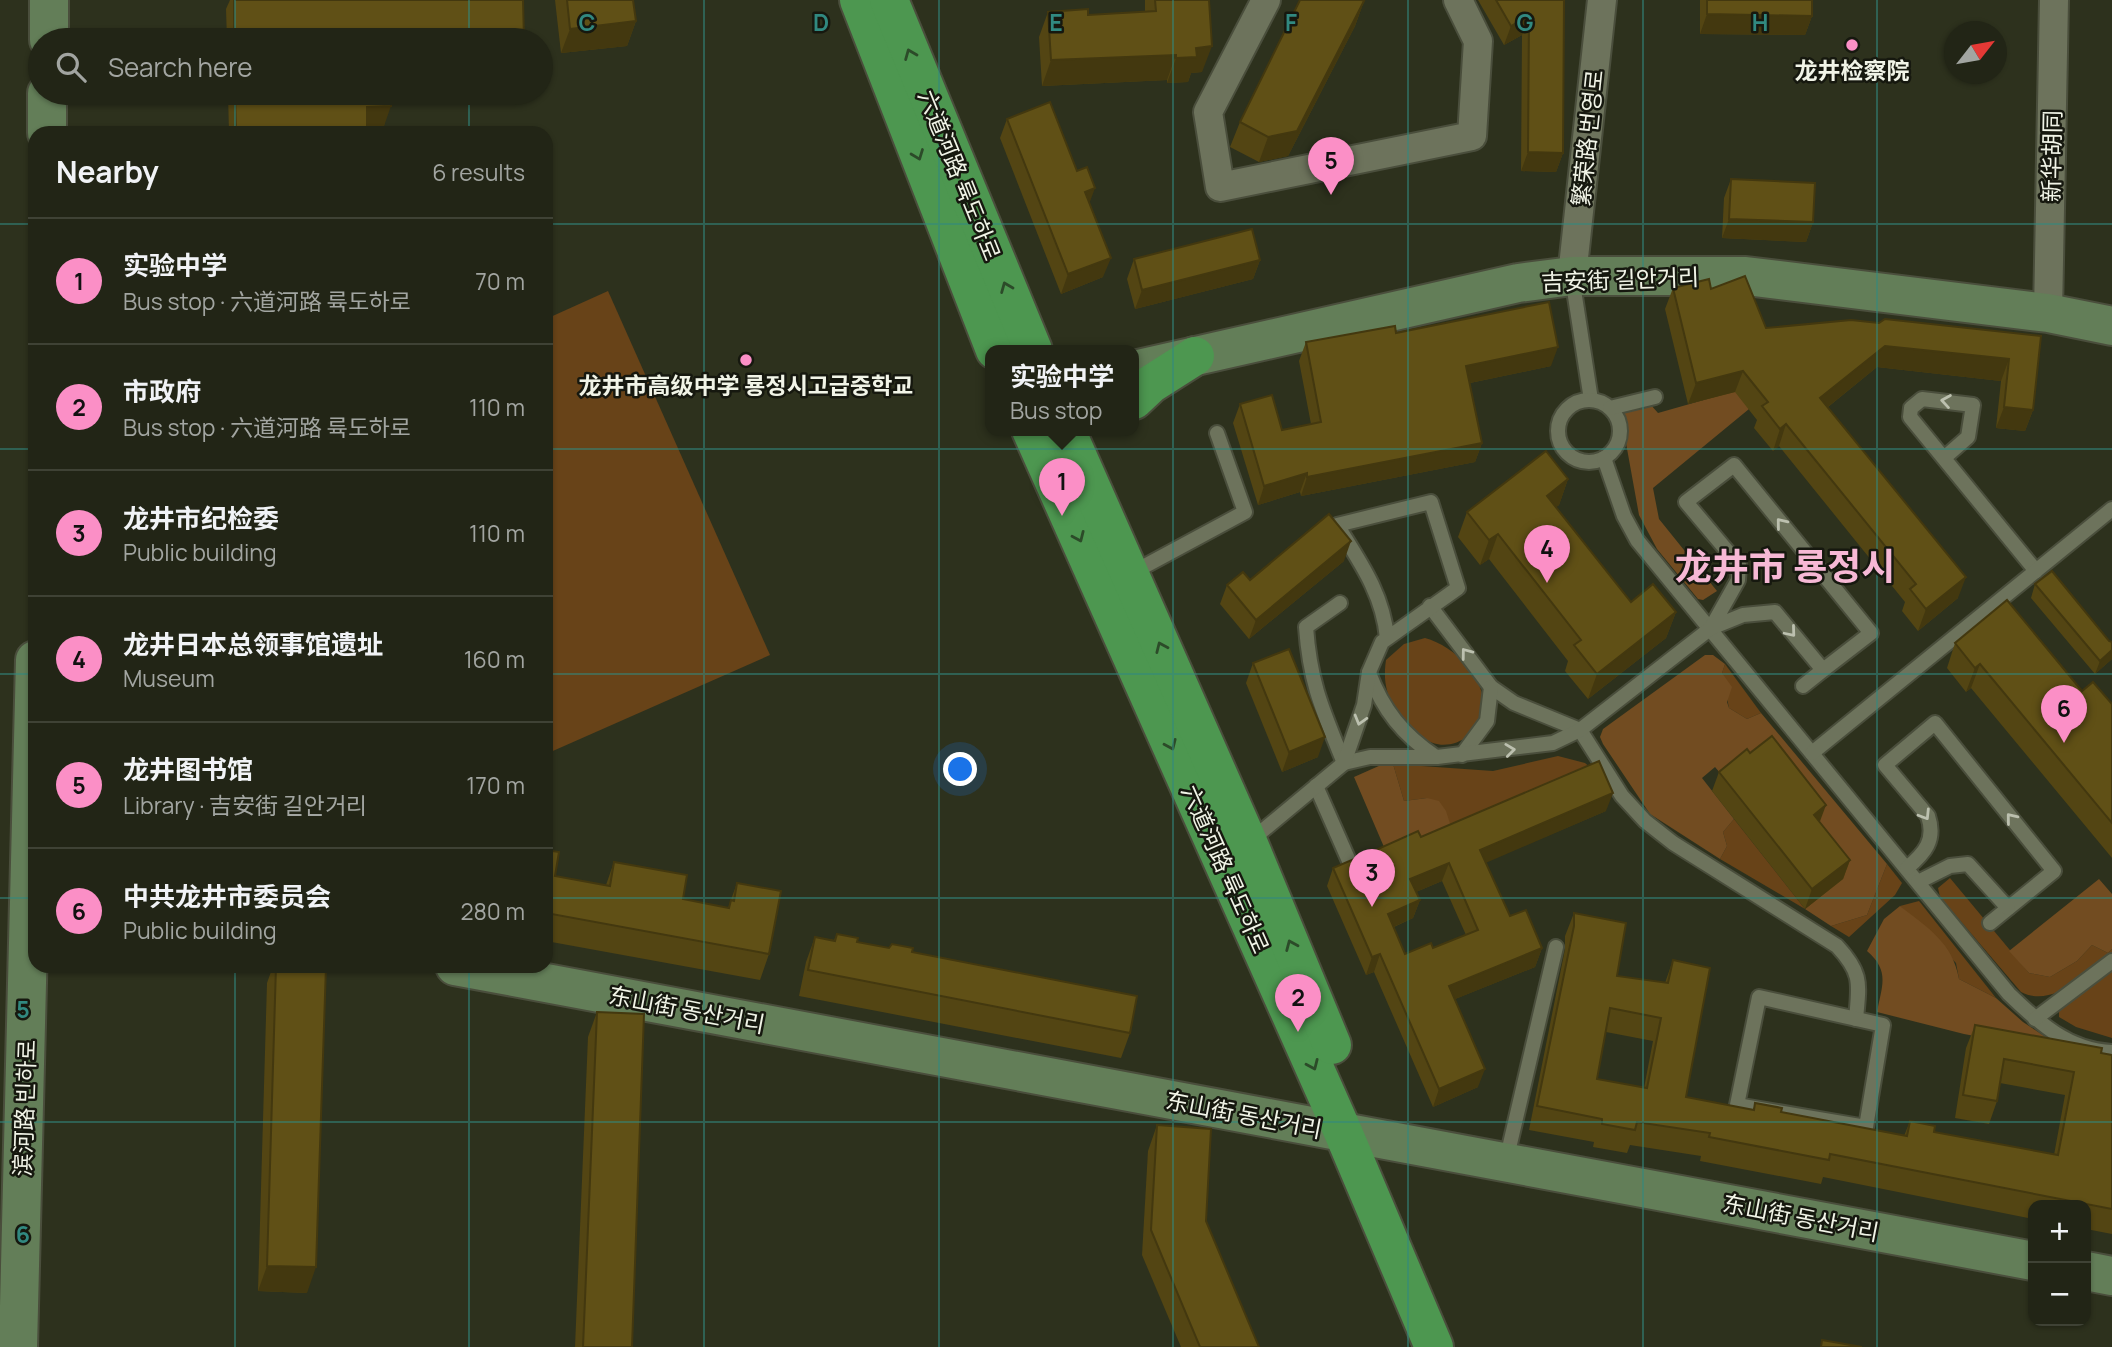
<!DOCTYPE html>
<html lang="en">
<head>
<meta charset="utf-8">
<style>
  body { margin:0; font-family:Manrope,"Noto Sans SC","Noto Sans KR",sans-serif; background:#2a2d1f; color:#f1f3f6 }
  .controls { position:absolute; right:21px; bottom:21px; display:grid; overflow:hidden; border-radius:14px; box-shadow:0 2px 5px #0004 }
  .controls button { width:63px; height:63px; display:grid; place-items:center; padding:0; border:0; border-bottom:2px solid #3f4235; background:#222516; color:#f1f3f6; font:35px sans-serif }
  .compass { position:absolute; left:1944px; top:21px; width:63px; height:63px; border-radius:50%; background:#222516; box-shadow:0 2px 5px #0004; rotate:59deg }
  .you { position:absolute; left:961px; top:770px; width:24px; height:24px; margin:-18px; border:5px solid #fff; border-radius:50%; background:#1a73e8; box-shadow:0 0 0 10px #1a73e833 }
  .badge { display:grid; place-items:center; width:46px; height:46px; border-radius:50%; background:#fb8fc6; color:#111; font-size:23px; font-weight:700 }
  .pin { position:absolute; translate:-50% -58px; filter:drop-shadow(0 2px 4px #0008) }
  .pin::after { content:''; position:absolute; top:37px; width:24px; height:21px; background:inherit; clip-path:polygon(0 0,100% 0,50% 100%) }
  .popup { position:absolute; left:985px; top:345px; width:154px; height:91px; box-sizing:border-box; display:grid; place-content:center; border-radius:14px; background:#222516; filter:drop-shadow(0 2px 5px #0005); font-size:23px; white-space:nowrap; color:#a2a5a1 }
  .popup b { font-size:26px; color:#f1f3f6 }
  .popup::after { content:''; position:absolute; left:50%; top:100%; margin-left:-14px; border:14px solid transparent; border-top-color:#222516 }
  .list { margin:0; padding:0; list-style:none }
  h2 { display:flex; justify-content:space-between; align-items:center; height:91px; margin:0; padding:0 28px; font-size:30px }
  h2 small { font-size:23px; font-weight:400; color:#a2a5a1 }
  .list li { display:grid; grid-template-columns:46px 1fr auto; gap:21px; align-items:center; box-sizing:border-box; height:126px; padding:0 28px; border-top:2px solid #3f4235 }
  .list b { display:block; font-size:26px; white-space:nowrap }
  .list p { margin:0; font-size:23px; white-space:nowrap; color:#a2a5a1 }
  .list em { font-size:23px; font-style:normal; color:#a2a5a1 }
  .icon { flex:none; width:38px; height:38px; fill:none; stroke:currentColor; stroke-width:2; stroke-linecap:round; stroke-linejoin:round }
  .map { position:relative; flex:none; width:2112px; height:1347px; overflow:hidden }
  .search { position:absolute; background:#222516; box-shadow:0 2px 5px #0004; left:28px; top:28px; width:525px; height:77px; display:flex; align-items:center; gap:18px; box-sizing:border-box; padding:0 24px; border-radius:38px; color:#a2a5a1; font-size:26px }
  .panel { position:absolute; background:#222516; box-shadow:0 2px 5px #0004; left:28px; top:126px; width:525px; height:847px; border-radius:21px }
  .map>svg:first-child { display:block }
</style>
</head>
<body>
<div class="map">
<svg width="2112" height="1347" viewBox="0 0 2112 1347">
  <rect width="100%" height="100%" fill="#2d311d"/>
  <g fill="#684318">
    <path d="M608,291L770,655L546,754V319Z"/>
    <path d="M1425,638C1455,646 1489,680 1483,714C1479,735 1453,750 1433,743C1423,740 1414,730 1407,723C1389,705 1382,686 1386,660L1404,644Z"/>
    <path d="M1725,664L1761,713L1747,719L1729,708L1722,673Z"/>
    <path d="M1558,756L1585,763L1599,775L1453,833L1427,798L1404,801L1393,764L1493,771Z"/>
    <path d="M1734,819L1805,909L1720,859L1727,846L1723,832Z"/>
    <path d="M1887,864L1902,883L1895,895L1849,937L1831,926L1867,915Z"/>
    <path d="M1950,878L2029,973L2050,977L2077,961L2092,945L2108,953L2112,949V953C2086,972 2054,1009 2021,992L1940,897L1938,888Z"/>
    <path d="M1919,901L1996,998L1959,979L1956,963L1900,906Z"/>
    <path d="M2112,971V1038L2076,1027L2059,1017V1010Z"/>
  </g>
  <g fill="#724c21">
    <path d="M1739,390L1749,409L1653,488L1659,519L1717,591L1703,600L1698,599L1657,549L1639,515L1620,410L1650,404L1658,413Z"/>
    <path d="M1705,655H1713L1725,664L1722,673L1732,687L1727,702L1729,708L1747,719L1761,713L1887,864L1867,915L1831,926L1805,909L1842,879L1726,780L1715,767L1702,778L1734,819L1723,832L1727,846L1720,859L1650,814L1603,744L1600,737L1603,729Z"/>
    <path d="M1393,764L1404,801L1427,798L1439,801L1446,811L1453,833L1387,854L1354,777L1381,765Z"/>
    <path d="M2099,879L2112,894V949L2108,953L2092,945L2077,961L2050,977L2029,973L2009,951Z"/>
    <path d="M1900,906C1927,927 1953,943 1959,979L1996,998L2023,1022L2055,1043L2106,1061L1964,1034L1877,1012C1882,985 1890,971 1867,951L1884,919Z"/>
  </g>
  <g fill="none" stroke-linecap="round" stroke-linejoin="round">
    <g stroke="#4a4e3c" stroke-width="18">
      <g id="lane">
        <path d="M1572,277L1591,400"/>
        <circle cx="1589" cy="431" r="31"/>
        <path d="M1610,408L1655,397"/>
        <path d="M1604,458L1624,516L1637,540L2009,994C2039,1023 2068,1050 2112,1052"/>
        <path d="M1944,458L1968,437L1973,405L1922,399L1911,408L1910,417L2036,571"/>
        <path d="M1130,574L1245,512L1217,433"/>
        <path d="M1340,603L1306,627C1310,684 1323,711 1344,763"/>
        <path d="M1430,606L1491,687L1514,703L1580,730L1622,796L1645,821L1673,843L1837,946C1863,974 1859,984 1856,1019"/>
        <path d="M1369,673C1383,710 1403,735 1436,757"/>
        <path d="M1803,686L1823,670"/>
        <path d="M1812,753L2112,509"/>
        <path d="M1462,755L1487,721L1491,687"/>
        <path d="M1344,763L1370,757H1437L1553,743L1580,730L1711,628L1743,615L1775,612L1823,670L1871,633L1734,465L1686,502L1739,565L1738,580L1711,628"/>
        <path d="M1316,786L1353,870"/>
        <path d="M1249,842L1344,763L1364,705L1369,672L1382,642L1458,588L1431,502L1337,525C1360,562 1383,594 1387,638"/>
        <path d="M1907,868C1925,853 1936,840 1928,816L1885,765L1935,723L2054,871L1990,923"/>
        <path d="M1918,882L1950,866L1968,864L2008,908"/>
        <path d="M1759,997L1883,1025L1866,1127L1737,1105Z"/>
        <path d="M2035,1019L2112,961"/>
        <path d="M1506,1161L1556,947"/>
      </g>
    </g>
    <g stroke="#4a4e3c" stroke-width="32">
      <g id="street">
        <path d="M1266,0L1208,112L1220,187L1472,136L1478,41L1458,0"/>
        <path d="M1572,276L1602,0"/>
        <path d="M2048,313L2054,0"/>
      </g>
    </g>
    <g stroke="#4a4e3c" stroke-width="42">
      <g id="secondary">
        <path d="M49,40V0"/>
        <path d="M47,133V93"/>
        <path d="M1134,370L1518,283L1572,276H1746L2048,313L2112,326"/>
        <path d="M455,966L2033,1261"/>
        <path d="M2086,1271L2112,1276"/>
        <path d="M18,1347L35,660"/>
      </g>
    </g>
    <g stroke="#4a4e3c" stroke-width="42">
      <g id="highway">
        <path d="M859,0L995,350"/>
        <path d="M889,0L1033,350"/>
        <path d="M1134,400L1151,384L1195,356"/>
        <path d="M1031,430L1343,1132L1434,1347"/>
        <path d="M1066,430L1248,842L1332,1045"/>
      </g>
    </g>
    <use href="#lane" stroke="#6d735c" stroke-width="14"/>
    <use href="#street" stroke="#6d735c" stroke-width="28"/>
    <use href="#secondary" stroke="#637e58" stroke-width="38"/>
    <use href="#highway" stroke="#4d9750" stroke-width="38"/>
  </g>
  <g fill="#534513" fill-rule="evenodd">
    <path d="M230,0H523L524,40H227L226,9Z"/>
    <path d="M555,0H633L636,21L627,46L561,53Z"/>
    <path d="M1145,0H1209L1202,72L1191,73L1188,82L1167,83V80L1042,86L1039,37L1048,12L1088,15L1145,12Z"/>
    <path d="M1478,0H1564L1563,153L1556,172L1521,171L1522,35L1504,45Z"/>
    <path d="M1700,0H1812V16L1805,35L1700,34Z"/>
    <path d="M1364,1L1355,26L1288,156L1259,162L1230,147L1240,122Z"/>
    <path d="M228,93H518L391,96L384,126H367V133H229Z"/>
    <path d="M1007,119L1089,203L1103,277L1061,294L1000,138Z"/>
    <path d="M1731,179L1813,222L1806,242L1722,238L1724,198Z"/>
    <path d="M1134,259L1260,260L1253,279L1135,309L1127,279Z"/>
    <path d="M1673,288L1711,289L1766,328L1879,323L2041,336L2033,410L2025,431L1996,428L2001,381L1877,367L1828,407L1958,598L1918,631L1902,611L1905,602L1779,446L1773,451L1754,428L1757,420L1735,392L1688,404L1665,309Z"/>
    <path d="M1396,333L1551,366L1470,383L1482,443L1475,462L1301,496L1300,492L1258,505L1233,423L1240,404L1282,430L1311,424L1299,361L1306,342Z"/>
    <path d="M1568,479L1559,505L1556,507L1631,602L1676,612L1666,638L1588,699L1565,671L1568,661L1489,559L1480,565L1458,537L1467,512Z"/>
    <path d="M1344,561L1249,639L1220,604L1227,585Z"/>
    <path d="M2035,584L2109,641L2112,642V659L2095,674L2031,598Z"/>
    <path d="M1955,643L2082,691L2112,704V858L1971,688L1966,692L1947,668Z"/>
    <path d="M1253,663L1318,757L1282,772L1246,683Z"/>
    <path d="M1719,772L1850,860L1843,879L1805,909L1712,791Z"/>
    <path d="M1606,811L1486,862L1510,916L1542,948L1535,967L1455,999L1478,1087L1433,1107L1374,972L1366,975L1327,886L1333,868L1363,861L1421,837ZM1442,881L1466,935L1433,948L1405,954L1394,927L1413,918L1420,900L1416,892Z"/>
    <path d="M546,850L555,876L606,885L614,862L683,899L728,908L737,883L769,954L760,980L546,941Z"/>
    <path d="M1574,913L1617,976L1665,983L1673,960L1686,1097L1753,1110L1755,1103L1781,1112L1904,1136L1910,1121L1934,1132L2054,1155L2065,1095L2000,1083L1997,1101L1989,1124L1955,1118L1966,1048L1975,1025L2112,1055V1234L2086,1229V1205H2033V1219L1823,1177L1821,1184L1700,1161L1701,1156L1630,1145L1627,1153L1593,1147L1594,1142L1529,1130L1565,949V936ZM1606,1032L1653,1041L1644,1088L1597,1079Z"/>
    <path d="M837,934L857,942L912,952L1130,1033L1121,1058L799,996L806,962L815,937L834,940Z"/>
    <path d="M273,966H326L307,1293L258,1291L267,983Z"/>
    <path d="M597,1012L632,1347H575L588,1037Z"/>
    <path d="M1157,1125L1206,1221L1259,1347H1181L1142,1255L1148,1151Z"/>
  </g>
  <g fill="#43380f">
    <path d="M1364,1L1355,26L1288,156L1259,162L1268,137Z"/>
    <path d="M1707,14L1812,16L1805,35L1700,34Z"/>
    <path d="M1529,16L1522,35L1504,45L1511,26Z"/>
    <path d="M636,21L627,46L561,53L570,29Z"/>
    <path d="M1212,46L1202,72L1191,73L1188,82L1167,83L1176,58L1196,48Z"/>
    <path d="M1176,55L1167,80L1042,86L1051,60Z"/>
    <path d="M384,93H518L383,96Z"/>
    <path d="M391,106L384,126H360L367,107Z"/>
    <path d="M1528,152L1563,153L1556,172L1521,171Z"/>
    <path d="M1095,188L1088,207L1085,192Z"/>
    <path d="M1729,219L1813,222L1806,242L1722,238Z"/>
    <path d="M1111,258L1103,277L1061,294L1068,274Z"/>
    <path d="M1260,260L1253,279L1135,309L1142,290Z"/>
    <path d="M1885,346L2009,359L2001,381L1877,367L1813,419L1820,398Z"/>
    <path d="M1558,347L1551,366L1460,385L1466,366Z"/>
    <path d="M1743,371L1735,392L1688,404L1696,383Z"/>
    <path d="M2004,407L2033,410L2025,431L1996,428Z"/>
    <path d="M1786,424L1779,446L1773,451L1780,429Z"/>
    <path d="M1482,443L1475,462L1301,496L1307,477Z"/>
    <path d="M1307,473L1300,492L1258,505L1264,486Z"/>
    <path d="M1568,479L1559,505L1538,521L1547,496Z"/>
    <path d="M1498,534L1489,559L1480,565L1489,540Z"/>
    <path d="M1351,541L1344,561L1249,639L1256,620Z"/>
    <path d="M1966,577L1958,598L1918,631L1926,609Z"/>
    <path d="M1676,612L1666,638L1588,699L1597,674Z"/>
    <path d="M2112,650V659L2095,674L2100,661Z"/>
    <path d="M1980,664L1971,688L1966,692L1975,668Z"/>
    <path d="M1325,737L1318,757L1282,772L1289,752Z"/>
    <path d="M1613,793L1606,811L1474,868L1480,850Z"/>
    <path d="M1826,805L1819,824L1814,815Z"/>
    <path d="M1850,860L1843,879L1805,909L1812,889Z"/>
    <path d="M1449,863L1442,881L1404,897L1410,879Z"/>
    <path d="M1420,900L1413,918L1382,932L1388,914Z"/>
    <path d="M1542,948L1535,967L1443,1004L1449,986Z"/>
    <path d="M1380,954L1374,972L1366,975L1372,957Z"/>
    <path d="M1485,1069L1478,1087L1433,1107L1439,1089Z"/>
    <path d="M267,1266L316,1267L307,1293L258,1291Z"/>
  </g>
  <g fill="#605016" stroke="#43380f" stroke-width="2" fill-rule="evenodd">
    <path d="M234,0H523L524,40H234Z"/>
    <path d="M567,0H633L636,21L570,29Z"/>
    <path d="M1155,0H1209L1212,46L1196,48L1197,57L1176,58V55L1051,60L1048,12L1088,9V15L1156,11Z"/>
    <path d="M1300,0H1362L1364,1L1297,131L1268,137L1240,122Z"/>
    <path d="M1496,0H1564L1563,153L1528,152L1529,16L1511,26Z"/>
    <path d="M1707,0H1812V16L1707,14Z"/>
    <path d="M235,93H391V106L367,107V133H236Z"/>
    <path d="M1050,102L1077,171L1087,167L1095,188L1085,192L1111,258L1068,274L1007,119Z"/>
    <path d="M1731,179L1815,183L1813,222L1729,219Z"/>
    <path d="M1252,229L1260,260L1142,290L1134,259Z"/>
    <path d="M1745,276L1766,328L1851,320L1879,323L1885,319L2041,336L2033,410L2004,407L2009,359L1885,346L1820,398L1966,577L1926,609L1910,589L1916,584L1786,424L1780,429L1762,406L1768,402L1743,371L1696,383L1673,288L1709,279L1711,289Z"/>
    <path d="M1549,302L1558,347L1466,366L1482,443L1307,477V473L1264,486L1240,404L1272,395L1282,430L1321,422L1306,342L1395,326L1396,333Z"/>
    <path d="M1546,451L1568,479L1547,496L1631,602L1653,584L1676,612L1597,674L1574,645L1581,640L1498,534L1489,540L1467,512Z"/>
    <path d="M1329,514L1351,541L1256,620L1227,585L1243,572L1250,580Z"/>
    <path d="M2052,571L2109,641L2112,642V650L2100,661L2035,584Z"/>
    <path d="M2007,600L2082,691L2093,682L2112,704V823L1980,664L1975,668L1955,643Z"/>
    <path d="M1289,649L1325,737L1289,752L1253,663Z"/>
    <path d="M1772,736L1826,805L1814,815L1850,860L1812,889L1719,772L1747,749L1750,753Z"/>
    <path d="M1599,761L1613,793L1480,850L1510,916L1526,910L1542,948L1449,986L1485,1069L1439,1089L1380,954L1372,957L1333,868L1354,859L1363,861L1369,853L1418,831L1421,837ZM1449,863L1478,930L1433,948L1431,943L1405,954L1388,914L1420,900L1410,879Z"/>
    <path d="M546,850L559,852L555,876L610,886L614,862L687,875L683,899L729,908L731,900L734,901L737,883L781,891L769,954L546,913Z"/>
    <path d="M1574,913L1626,923L1617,976L1668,983L1673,960L1710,968L1686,1097L1754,1110L1755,1103L1782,1108L1781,1112L1907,1136L1910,1121L1935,1126L1934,1132L2058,1155L2074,1072L2004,1059L1997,1101L1963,1095L1975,1025L2102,1048L2101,1053L2112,1055V1209L1830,1154L1829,1160L1709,1137L1710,1133L1637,1122L1635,1130L1602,1124V1119L1537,1106L1574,926ZM1610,1008L1661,1018L1647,1088L1597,1079Z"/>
    <path d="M837,934L858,938L857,942L889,948L892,944L913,948L912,952L1137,996L1130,1033L808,970L815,937L835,941Z"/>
    <path d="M276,966H326L316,1267L267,1266Z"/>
    <path d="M597,1012L644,1014L632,1347H583Z"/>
    <path d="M1157,1125L1211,1129L1206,1221L1259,1347H1200L1151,1230Z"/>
    <path d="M1822,1340L1862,1347H1821Z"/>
  </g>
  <defs><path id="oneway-chevron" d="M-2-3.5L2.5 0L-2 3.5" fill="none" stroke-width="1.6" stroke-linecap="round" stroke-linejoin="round" transform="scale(1.75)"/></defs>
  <g stroke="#2c4b29">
    <use href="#oneway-chevron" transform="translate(910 54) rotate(-112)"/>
    <use href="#oneway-chevron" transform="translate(918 155) rotate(69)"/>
    <use href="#oneway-chevron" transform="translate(1006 287) rotate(-112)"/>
    <use href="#oneway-chevron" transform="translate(1079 537) rotate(66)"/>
    <use href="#oneway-chevron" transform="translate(1161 647) rotate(-114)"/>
    <use href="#oneway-chevron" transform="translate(1171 745) rotate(66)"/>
    <use href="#oneway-chevron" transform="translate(1291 945) rotate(-113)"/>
    <use href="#oneway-chevron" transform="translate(1313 1065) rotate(66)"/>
  </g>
  <g stroke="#bcc0af">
    <use href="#oneway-chevron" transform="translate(1946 401) rotate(-171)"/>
    <use href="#oneway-chevron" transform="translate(1781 523) rotate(-129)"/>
    <use href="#oneway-chevron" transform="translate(1791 632) rotate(50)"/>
    <use href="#oneway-chevron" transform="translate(1466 653) rotate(-127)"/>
    <use href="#oneway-chevron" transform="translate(1360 720) rotate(106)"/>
    <use href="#oneway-chevron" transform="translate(1510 750) rotate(-7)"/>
    <use href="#oneway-chevron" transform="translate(1925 815) rotate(58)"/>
    <use href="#oneway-chevron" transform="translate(2011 818) rotate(-129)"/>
  </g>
  <path fill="none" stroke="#318980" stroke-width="2" stroke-opacity="0.55" d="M235,0V40M469,0V40M704,0V1347M939,0V1347M1173,0V1347M1408,0V1347M1643,0V1347M1877,0V1347M235,93V133M469,93V133M0,224H35M546,224H2112M0,449H35M546,449H2112M0,674H35M546,674H2112M0,898H35M546,898H2112M235,966V1347M469,966V1347M0,1122H2112"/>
  <g fill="#fb8fc6" stroke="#16180f" stroke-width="2.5">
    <circle cx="1852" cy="45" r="7"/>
    <circle cx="746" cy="360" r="7"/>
  </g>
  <g text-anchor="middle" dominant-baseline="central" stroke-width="5" stroke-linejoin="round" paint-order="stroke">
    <g font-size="23" font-weight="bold" fill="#f1f4e7" stroke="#16180f">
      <text x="1852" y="70">龙井检察院</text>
      <text x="746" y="385">龙井市高级中学 룡정시고급중학교</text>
    </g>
    <g font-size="23" fill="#f1f4e7" stroke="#16180f">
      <text transform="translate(1587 138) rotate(-84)">繁荣路 번영로</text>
      <text transform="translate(2051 156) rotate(-89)">新华胡同</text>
      <text transform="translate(960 175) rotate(68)">六道河路 륙도하로</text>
      <text transform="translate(1620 279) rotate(-2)">吉安街 길안거리</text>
      <text transform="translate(1226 869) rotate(66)">六道河路 륙도하로</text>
      <text transform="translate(687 1009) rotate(11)">东山街 동산거리</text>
      <text transform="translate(24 1108) rotate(-88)">滨河路 빈하로</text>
      <text transform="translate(1244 1114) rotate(11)">东山街 동산거리</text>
      <text transform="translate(1801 1217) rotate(11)">东山街 동산거리</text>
    </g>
    <g font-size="37" font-weight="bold" fill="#f6b8d5" stroke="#16180f">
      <text x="1785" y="566">龙井市 룡정시</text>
    </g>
  </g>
  <g font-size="23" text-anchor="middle" font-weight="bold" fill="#318980" stroke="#16180f" stroke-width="5" stroke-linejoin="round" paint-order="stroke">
    <text x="587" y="31">C</text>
    <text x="821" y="31">D</text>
    <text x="1056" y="31">E</text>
    <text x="1291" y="31">F</text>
    <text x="1525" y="31">G</text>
    <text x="1760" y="31">H</text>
    <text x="23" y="1018">5</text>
    <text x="23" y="1243">6</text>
  </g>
</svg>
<div class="controls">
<button>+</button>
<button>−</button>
</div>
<svg class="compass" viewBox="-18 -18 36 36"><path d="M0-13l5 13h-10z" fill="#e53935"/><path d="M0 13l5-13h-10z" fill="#a2a5a1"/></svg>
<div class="you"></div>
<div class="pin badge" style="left:1062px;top:516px">1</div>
<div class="popup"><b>实验中学</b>Bus stop</div>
<div class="pin badge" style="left:1298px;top:1032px">2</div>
<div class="pin badge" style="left:1372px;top:907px">3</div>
<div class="pin badge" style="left:1547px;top:583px">4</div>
<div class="pin badge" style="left:1331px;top:195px">5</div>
<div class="pin badge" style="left:2064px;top:743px">6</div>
<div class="search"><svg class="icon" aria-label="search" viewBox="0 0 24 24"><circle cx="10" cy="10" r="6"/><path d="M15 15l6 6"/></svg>Search here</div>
<section class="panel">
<h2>Nearby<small>6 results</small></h2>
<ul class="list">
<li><span class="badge">1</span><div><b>实验中学</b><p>Bus stop · 六道河路 륙도하로</p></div><em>70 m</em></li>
<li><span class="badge">2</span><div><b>市政府</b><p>Bus stop · 六道河路 륙도하로</p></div><em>110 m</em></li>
<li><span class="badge">3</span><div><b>龙井市纪检委</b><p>Public building</p></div><em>110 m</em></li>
<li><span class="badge">4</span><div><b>龙井日本总领事馆遗址</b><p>Museum</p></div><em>160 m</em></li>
<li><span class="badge">5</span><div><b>龙井图书馆</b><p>Library · 吉安街 길안거리</p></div><em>170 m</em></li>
<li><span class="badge">6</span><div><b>中共龙井市委员会</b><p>Public building</p></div><em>280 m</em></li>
</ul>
</section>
</div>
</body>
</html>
